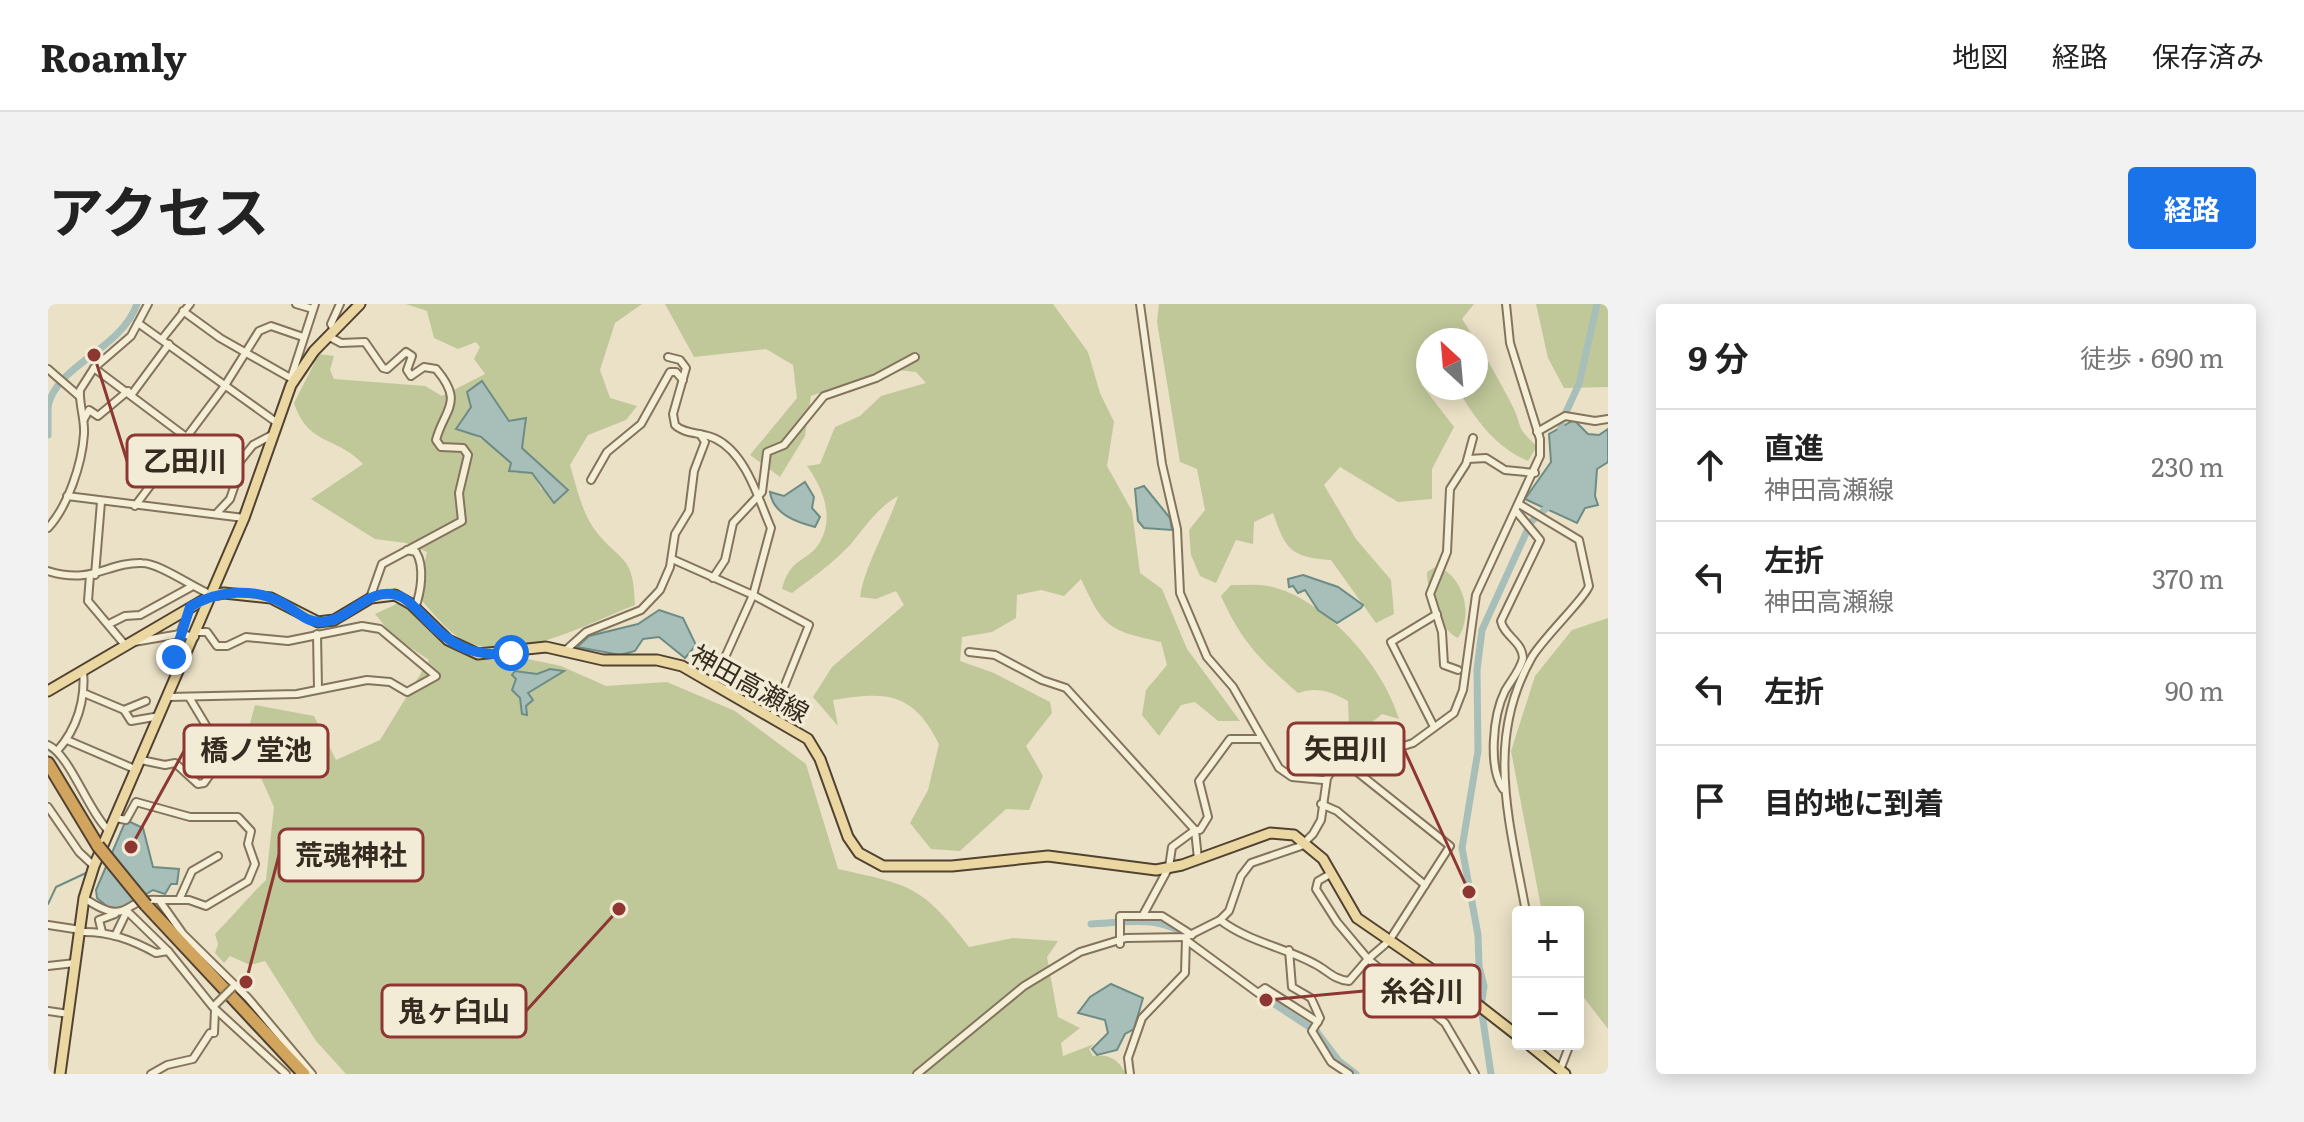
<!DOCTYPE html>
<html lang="ja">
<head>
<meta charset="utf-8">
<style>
  body { margin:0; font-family:Literata,"Noto Sans JP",serif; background:#f2f2f2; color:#222 }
  .controls { position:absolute; right:24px; bottom:24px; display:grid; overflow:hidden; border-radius:8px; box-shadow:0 4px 20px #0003 }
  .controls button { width:72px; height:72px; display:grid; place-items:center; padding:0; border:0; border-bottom:2px solid #e0e0e0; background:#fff; color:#222; font:40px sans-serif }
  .compass { position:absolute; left:1368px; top:24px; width:72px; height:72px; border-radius:50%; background:#fff; box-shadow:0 4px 20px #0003; rotate:334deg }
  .stop { position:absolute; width:24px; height:24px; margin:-18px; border:6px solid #1a73e8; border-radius:50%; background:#fff }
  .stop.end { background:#1a73e8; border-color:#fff; box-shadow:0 2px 8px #0008 }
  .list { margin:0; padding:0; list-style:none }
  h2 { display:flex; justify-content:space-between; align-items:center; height:104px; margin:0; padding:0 32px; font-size:34px }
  h2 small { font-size:26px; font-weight:400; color:#767676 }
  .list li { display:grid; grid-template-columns:52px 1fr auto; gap:24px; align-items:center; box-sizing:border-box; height:112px; padding:0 32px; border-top:2px solid #e0e0e0 }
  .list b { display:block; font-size:30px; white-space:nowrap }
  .list p { margin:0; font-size:26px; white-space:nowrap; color:#767676 }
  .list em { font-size:26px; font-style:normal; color:#767676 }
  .icon { flex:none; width:44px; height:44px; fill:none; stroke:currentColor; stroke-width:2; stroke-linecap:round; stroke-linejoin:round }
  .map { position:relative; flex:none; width:1560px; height:770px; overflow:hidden; border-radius:8px }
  header { display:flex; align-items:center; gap:48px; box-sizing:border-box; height:112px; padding:0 40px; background:#fff; border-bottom:2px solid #e0e0e0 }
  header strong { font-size:38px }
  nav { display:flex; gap:44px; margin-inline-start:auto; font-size:28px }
  .intro { display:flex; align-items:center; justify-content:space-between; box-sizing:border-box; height:192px; padding:0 48px }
  h1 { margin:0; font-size:56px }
  .button { padding:20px 36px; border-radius:8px; background:#1a73e8; color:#fff; font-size:28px; font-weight:700 }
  main { display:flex; gap:48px; padding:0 48px }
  aside { flex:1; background:#fff; border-radius:8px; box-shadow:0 4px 20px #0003 }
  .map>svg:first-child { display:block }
</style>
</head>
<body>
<header>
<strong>Roamly</strong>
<nav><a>地図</a><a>経路</a><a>保存済み</a></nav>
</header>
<div class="intro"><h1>アクセス</h1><a class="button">経路</a></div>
<main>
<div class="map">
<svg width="1560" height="770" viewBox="0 0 1560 770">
  <rect width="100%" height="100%" fill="#eae1c6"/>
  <g fill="#c0c89a" fill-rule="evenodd">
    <path d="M358,0H594L567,19L552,66L562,94L589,102L578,116L540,131L522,161C528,181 534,209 547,226C572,259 586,249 587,301C540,319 469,360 419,338C399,329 383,306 369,291L379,248L358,239L327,235L263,195L315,160C289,132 260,142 246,99L271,50L286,52L282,66L286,75L377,82L394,92L437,70L426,55L432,43L428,38L410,45L386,34L379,7ZM434,78L462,117L477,114L474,144L520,187L493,185L484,169H465C461,146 430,132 409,125L421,110Z"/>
    <path d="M617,0H1005L1040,48L1052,89L1066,118L1059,162L1084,207L1092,269L1114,285L1139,345L1192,417H1170L1147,398L1133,401L1111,432L1094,411L1098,386L1119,361L1113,338C1061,326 1056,325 1033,275L1016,292L993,286L969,291L968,314L944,328L914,333L912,357L946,369L1002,398L1004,409L978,442L995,472L981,506L958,505L912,547L883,545L862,519L880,486L891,440C865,388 839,387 785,396L790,422L765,393L784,363L856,301L848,287L828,295L812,293C817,261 839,225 850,192C828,205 818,222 802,241C785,259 764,274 744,289L734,285C743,251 759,260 772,238C787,212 774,183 759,162L772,160L787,123L812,112L833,92L878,79L868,68L840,65L763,92L757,132L732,173L702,151L749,94L745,61L718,45L646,53Z"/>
    <path d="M1111,0H1426L1414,15C1432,42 1449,72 1464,101C1475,123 1467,123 1489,142L1480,157C1447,143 1427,115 1409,84H1428V36H1380V64L1373,80L1406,123L1384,165V195L1350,198L1292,163L1276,181L1308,235L1343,276L1346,310L1328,319L1283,256C1242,253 1238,246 1225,209L1206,218L1205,240L1188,236L1168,279L1152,272L1143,251L1141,226L1157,206L1149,165L1132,158L1109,18Z"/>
    <path d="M1488,0H1560V83L1516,84L1500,54Z"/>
    <path d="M1389,262C1415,272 1426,310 1410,334C1391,326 1379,288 1379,268Z"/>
    <path d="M1183,281C1195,281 1209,280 1220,282C1277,293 1336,363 1351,415L1334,410L1316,425L1301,422L1300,397C1284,388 1269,382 1250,389C1213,357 1193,337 1173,292Z"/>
    <path d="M355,297C403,346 415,364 486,347L475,354L513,362L558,382L619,378L687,407L758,460L790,565C862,581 874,581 921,643L965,634L1010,637L999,653L1010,713L1032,724L1013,739L1015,752L1046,740L1041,745L1045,752C1061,750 1070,755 1078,770H298L268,737L217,657L202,661L182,652L176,659L167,649L170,640L167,630C185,612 199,594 218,576L226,503L197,438L207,401L266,412L288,456L332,436L381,356L345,332L327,310Z"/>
    <path d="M1560,314V725L1530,686V608H1494L1463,447L1487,372L1524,326Z"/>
  </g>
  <g fill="#a7beb9" stroke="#6e8c86" stroke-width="2">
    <path d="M434,77L461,117L478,114L474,144L520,186L506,199L484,169L461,167L463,159L433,133L408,125L423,103L419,88Z"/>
    <path d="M1526,116L1540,130L1551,131L1560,125V158L1549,165L1547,192L1550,201L1537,204L1529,219L1477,195L1503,158L1501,130Z"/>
    <path d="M757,178L766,193L764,204L772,213L767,223C748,218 725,210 722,188L736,192Z"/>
    <path d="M1096,182L1122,214L1124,226L1096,224L1090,217L1087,185Z"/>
    <path d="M1255,271L1290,283L1315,301L1313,304L1289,319L1270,306L1257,286L1250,289L1245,282L1241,283L1240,275Z"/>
    <path d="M611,306L635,314L648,341L637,354L611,333L595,335L587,347L572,351L529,343L541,332L590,320Z"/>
    <path d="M502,365L516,367L480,389L485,396L478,402L479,411L474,410L472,394L464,386L468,375L464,371L467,367L489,370Z"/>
    <path d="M78,516L95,524L105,563L131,565L129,580H123L117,590L105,586L72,606L61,604L49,594L48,586Z"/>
    <path d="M1063,680L1095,694L1086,725L1077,730L1069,746L1049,751L1044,745L1060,729L1057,716L1030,709L1042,693Z"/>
  </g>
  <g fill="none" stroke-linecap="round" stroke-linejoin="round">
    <path stroke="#6e8c86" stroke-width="2" d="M0,600L8,583L38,569"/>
    <g stroke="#a7beb9" stroke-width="7">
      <path d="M0,102C10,59 72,47 89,0"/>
      <path d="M0,102V131"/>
      <path d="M1513,129V119L1531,80L1549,0"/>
      <path d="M1043,620C1076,619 1119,609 1142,637"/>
      <path d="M1205,686L1269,728L1291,757L1308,770"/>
      <path d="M1443,770L1433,703L1436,682L1431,663L1430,631L1414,544L1430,447L1429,366L1434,326L1483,218L1504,199"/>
    </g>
    <g stroke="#84745d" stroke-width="10">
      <g id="minor">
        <path d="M248,0L265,5"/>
        <path d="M1092,0L1114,160L1129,225L1132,289L1159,353L1185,383L1231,464L1244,473L1275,476"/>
        <path d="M135,7L172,34L246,76"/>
        <path d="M90,19L228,118"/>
        <path d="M286,26L283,20L292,0"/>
        <path d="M280,32L293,39L317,38L335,64L339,65L358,48L364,52L359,66L363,72L376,63L388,65C417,99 396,105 388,136L393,143L415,144L420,151L411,189L414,217L334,260L322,294"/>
        <path d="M114,35L142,0"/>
        <path d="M620,53L632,56L638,64L625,110L627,121C637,131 655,128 668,135C698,150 710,194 723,224L705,291L665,380"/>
        <path d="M46,64L190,172L182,195L168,210"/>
        <path d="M0,65L31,92"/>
        <path d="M243,74L267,0"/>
        <path d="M84,90L121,40"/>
        <path d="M36,115L41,106L50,112L80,87"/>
        <path d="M1489,128L1517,112L1547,117L1560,115"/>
        <path d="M1420,155L1438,154L1457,166L1487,169"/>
        <path d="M185,166L205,141L226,130"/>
        <path d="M543,176L559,148L593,120L622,68H628L635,76"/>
        <path d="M19,192L196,214"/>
        <path d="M1471,200L1531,236L1541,282C1538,293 1495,334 1484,353C1436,437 1462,519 1478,608"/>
        <path d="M87,202L176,83L211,27L223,22L255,33"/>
        <path d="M0,224C20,202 34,160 36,130C37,115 31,101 32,86L46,64L83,32L100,0"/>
        <path d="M359,246L368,248C377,263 373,288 367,304"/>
        <path d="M624,255L705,291L761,321L724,413"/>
        <path d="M0,267C45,281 59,258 94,259C111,259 146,284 164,291"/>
        <path d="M42,271L40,297L77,341"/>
        <path d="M47,271L53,198"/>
        <path d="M665,274L677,256L685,219L714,188L719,148L736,141L776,92L828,74L867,53"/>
        <path d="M61,320L77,312L92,311L143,283"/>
        <path d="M269,330L270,385"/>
        <path d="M86,338L132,330L141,306"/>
        <path d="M518,346L538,328L593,306L612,286L622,263L627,230L641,207L646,167L657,138L652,130"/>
        <path d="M921,348L947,351L994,376L1018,384L1147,526L1150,555"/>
        <path d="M135,362L126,353L132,330L147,333"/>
        <path d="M1410,366L1396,361L1394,328L1382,290L1399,248L1402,185L1418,160L1425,134"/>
        <path d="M38,390L76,406L83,417L112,412"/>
        <path d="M121,393L249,390L319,376L342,378L359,388L388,372L332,325L314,322L240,337L198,333L179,342H169L159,328H149"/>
        <path d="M76,406L98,397"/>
        <path d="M1385,421L1343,338L1389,310"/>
        <path d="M19,436L89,466"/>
        <path d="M0,441C22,451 40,507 61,527"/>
        <path d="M9,447C29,425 38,395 35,366"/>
        <path d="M93,456L117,461L127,459L150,480L156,479L168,462L183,450L169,427L162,428L141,393"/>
        <path d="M1298,459L1402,542L1341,637L1320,655L1397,719L1427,770"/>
        <path d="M1455,485C1440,463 1445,411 1457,387C1463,376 1472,367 1475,354C1474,337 1456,332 1453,317L1492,236L1468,207"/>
        <path d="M1273,500L1289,507L1377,581"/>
        <path d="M0,503L31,548L46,562"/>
        <path d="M68,514L78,516L88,498L142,513H190L203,527L200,540L207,560L200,577L158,602L141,596H111"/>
        <path d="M36,594C84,626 73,592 111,596L135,630L200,694L264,770"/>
        <path d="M131,596L144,567L170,552"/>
        <path d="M79,607L120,647L165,703L238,770"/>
        <path d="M1095,611L1121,563L1124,543L1147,526H1152L1160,513L1151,477L1182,435H1213"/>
        <path d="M1172,616C1201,638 1236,643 1267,660C1279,666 1286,676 1301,677L1320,655L1289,618L1268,585L1270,577L1284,569"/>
        <path d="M0,621L33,626"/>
        <path d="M32,628C61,627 84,636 108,649L120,647"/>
        <path d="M54,628L51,616L67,610"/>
        <path d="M67,632L79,607"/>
        <path d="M1138,636L1210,689L1217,684L1270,718"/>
        <path d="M1072,640V612H1114L1144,631"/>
        <path d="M1241,646L1244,683L1263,694L1272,714L1264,727L1283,758L1301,770"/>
        <path d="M0,662L27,659"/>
        <path d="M0,707L21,710"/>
        <path d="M1512,766L1522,740"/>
        <path d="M103,770L119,761L145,755L162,729H166L167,706"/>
        <path d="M869,770L976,682L1032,648L1078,634L1138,633L1172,616L1181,607L1193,572L1203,559L1253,542L1265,530L1273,516L1279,474L1290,457L1312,446L1346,445L1365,439L1406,409L1415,386L1428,291L1492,152V135L1462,39L1458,0"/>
        <path d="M1082,770L1080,754L1094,714L1137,669L1138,634"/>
      </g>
    </g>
    <g stroke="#524231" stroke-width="13">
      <g id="major">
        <path d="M0,387L164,291L176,289L223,294L270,318L286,316L323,294L347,291L363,300L400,336L430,350L498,343L555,356H609L634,362L760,435L772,455L800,533L811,549L835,562H904L1000,552L1108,566L1134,561L1222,529L1246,531L1275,555L1309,614L1389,669L1470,732"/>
        <path d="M1480,740L1517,770"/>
        <path d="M12,770L36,594L46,562L196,214L243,81L266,47L312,0"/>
      </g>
    </g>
    <g stroke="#524231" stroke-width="15">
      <g id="highway">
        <path d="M0,459L50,542"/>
        <path d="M98,601L256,770"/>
      </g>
    </g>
    <use href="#minor" stroke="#f6efd8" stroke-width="6"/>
    <use href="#major" stroke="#ead7a1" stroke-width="9"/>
    <use href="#highway" stroke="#d2a55e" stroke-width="11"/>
    <g stroke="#84745d" stroke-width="10" stroke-linecap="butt">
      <path id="minor-bridge" d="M168,700L185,683"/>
    </g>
    <g stroke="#524231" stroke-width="15" stroke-linecap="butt">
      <path id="highway-bridge" d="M50,542L98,601"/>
    </g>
    <use href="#minor-bridge" stroke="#f6efd8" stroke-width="6"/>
    <use href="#highway-bridge" stroke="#d2a55e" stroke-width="11"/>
  </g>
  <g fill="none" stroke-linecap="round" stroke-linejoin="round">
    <path stroke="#1a73e8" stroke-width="10" d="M126,353L142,303C169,286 207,283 236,300C248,307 259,319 274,318C301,317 320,283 348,291C360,294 368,305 377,314C402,341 425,354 463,349"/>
  </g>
  <g text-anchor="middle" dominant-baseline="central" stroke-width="7" stroke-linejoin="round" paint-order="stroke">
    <g font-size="26" fill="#352b20" stroke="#f2ebd5">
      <text transform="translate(703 378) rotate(29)">神田高瀬線</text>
    </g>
  </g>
  <path fill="none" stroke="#8e3632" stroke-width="3" d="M46 51L79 157M1421 588L1356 445M83 543L136 447M198 678L231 551M1218 696L1316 687M571 605L478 707"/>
  <g fill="#8e3632" stroke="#f2ebd5" stroke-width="3">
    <circle cx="46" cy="51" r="8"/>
    <circle cx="1421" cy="588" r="8"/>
    <circle cx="83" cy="543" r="8"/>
    <circle cx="198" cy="678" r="8"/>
    <circle cx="1218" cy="696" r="8"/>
    <circle cx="571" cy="605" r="8"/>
  </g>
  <g fill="#f2ebd5" stroke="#8e3632" stroke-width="3">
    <rect x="79" y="131" width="116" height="52" rx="8"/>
    <rect x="1240" y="419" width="116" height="52" rx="8"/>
    <rect x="136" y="421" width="144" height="52" rx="8"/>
    <rect x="231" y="525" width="144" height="52" rx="8"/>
    <rect x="1316" y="661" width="116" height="52" rx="8"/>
    <rect x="334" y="681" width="144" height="52" rx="8"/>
  </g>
  <g font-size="28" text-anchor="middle" font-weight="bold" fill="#352b20">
    <text x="137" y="167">乙田川</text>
    <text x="1298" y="455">矢田川</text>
    <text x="208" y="456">橋ノ堂池</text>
    <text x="303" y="561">荒魂神社</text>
    <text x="1374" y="697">糸谷川</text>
    <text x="406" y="717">鬼ヶ臼山</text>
  </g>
</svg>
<div class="controls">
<button>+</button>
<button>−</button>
</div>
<svg class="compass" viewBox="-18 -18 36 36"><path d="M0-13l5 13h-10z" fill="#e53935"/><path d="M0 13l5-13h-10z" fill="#767676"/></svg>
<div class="stop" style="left:463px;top:349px"></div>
<div class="stop end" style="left:126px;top:353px"></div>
</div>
<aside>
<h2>9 分<small>徒歩 · 690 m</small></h2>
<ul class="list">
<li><svg class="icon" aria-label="ahead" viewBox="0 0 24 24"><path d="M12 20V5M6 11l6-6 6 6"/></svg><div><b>直進</b><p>神田高瀬線</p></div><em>230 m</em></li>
<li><svg class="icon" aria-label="left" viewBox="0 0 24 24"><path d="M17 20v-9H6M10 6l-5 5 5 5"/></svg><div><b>左折</b><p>神田高瀬線</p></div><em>370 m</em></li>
<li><svg class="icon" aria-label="left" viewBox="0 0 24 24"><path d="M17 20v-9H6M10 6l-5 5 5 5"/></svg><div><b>左折</b></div><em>90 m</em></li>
<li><svg class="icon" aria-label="arrive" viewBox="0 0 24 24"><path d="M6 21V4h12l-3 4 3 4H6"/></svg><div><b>目的地に到着</b></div></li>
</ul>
</aside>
</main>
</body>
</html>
